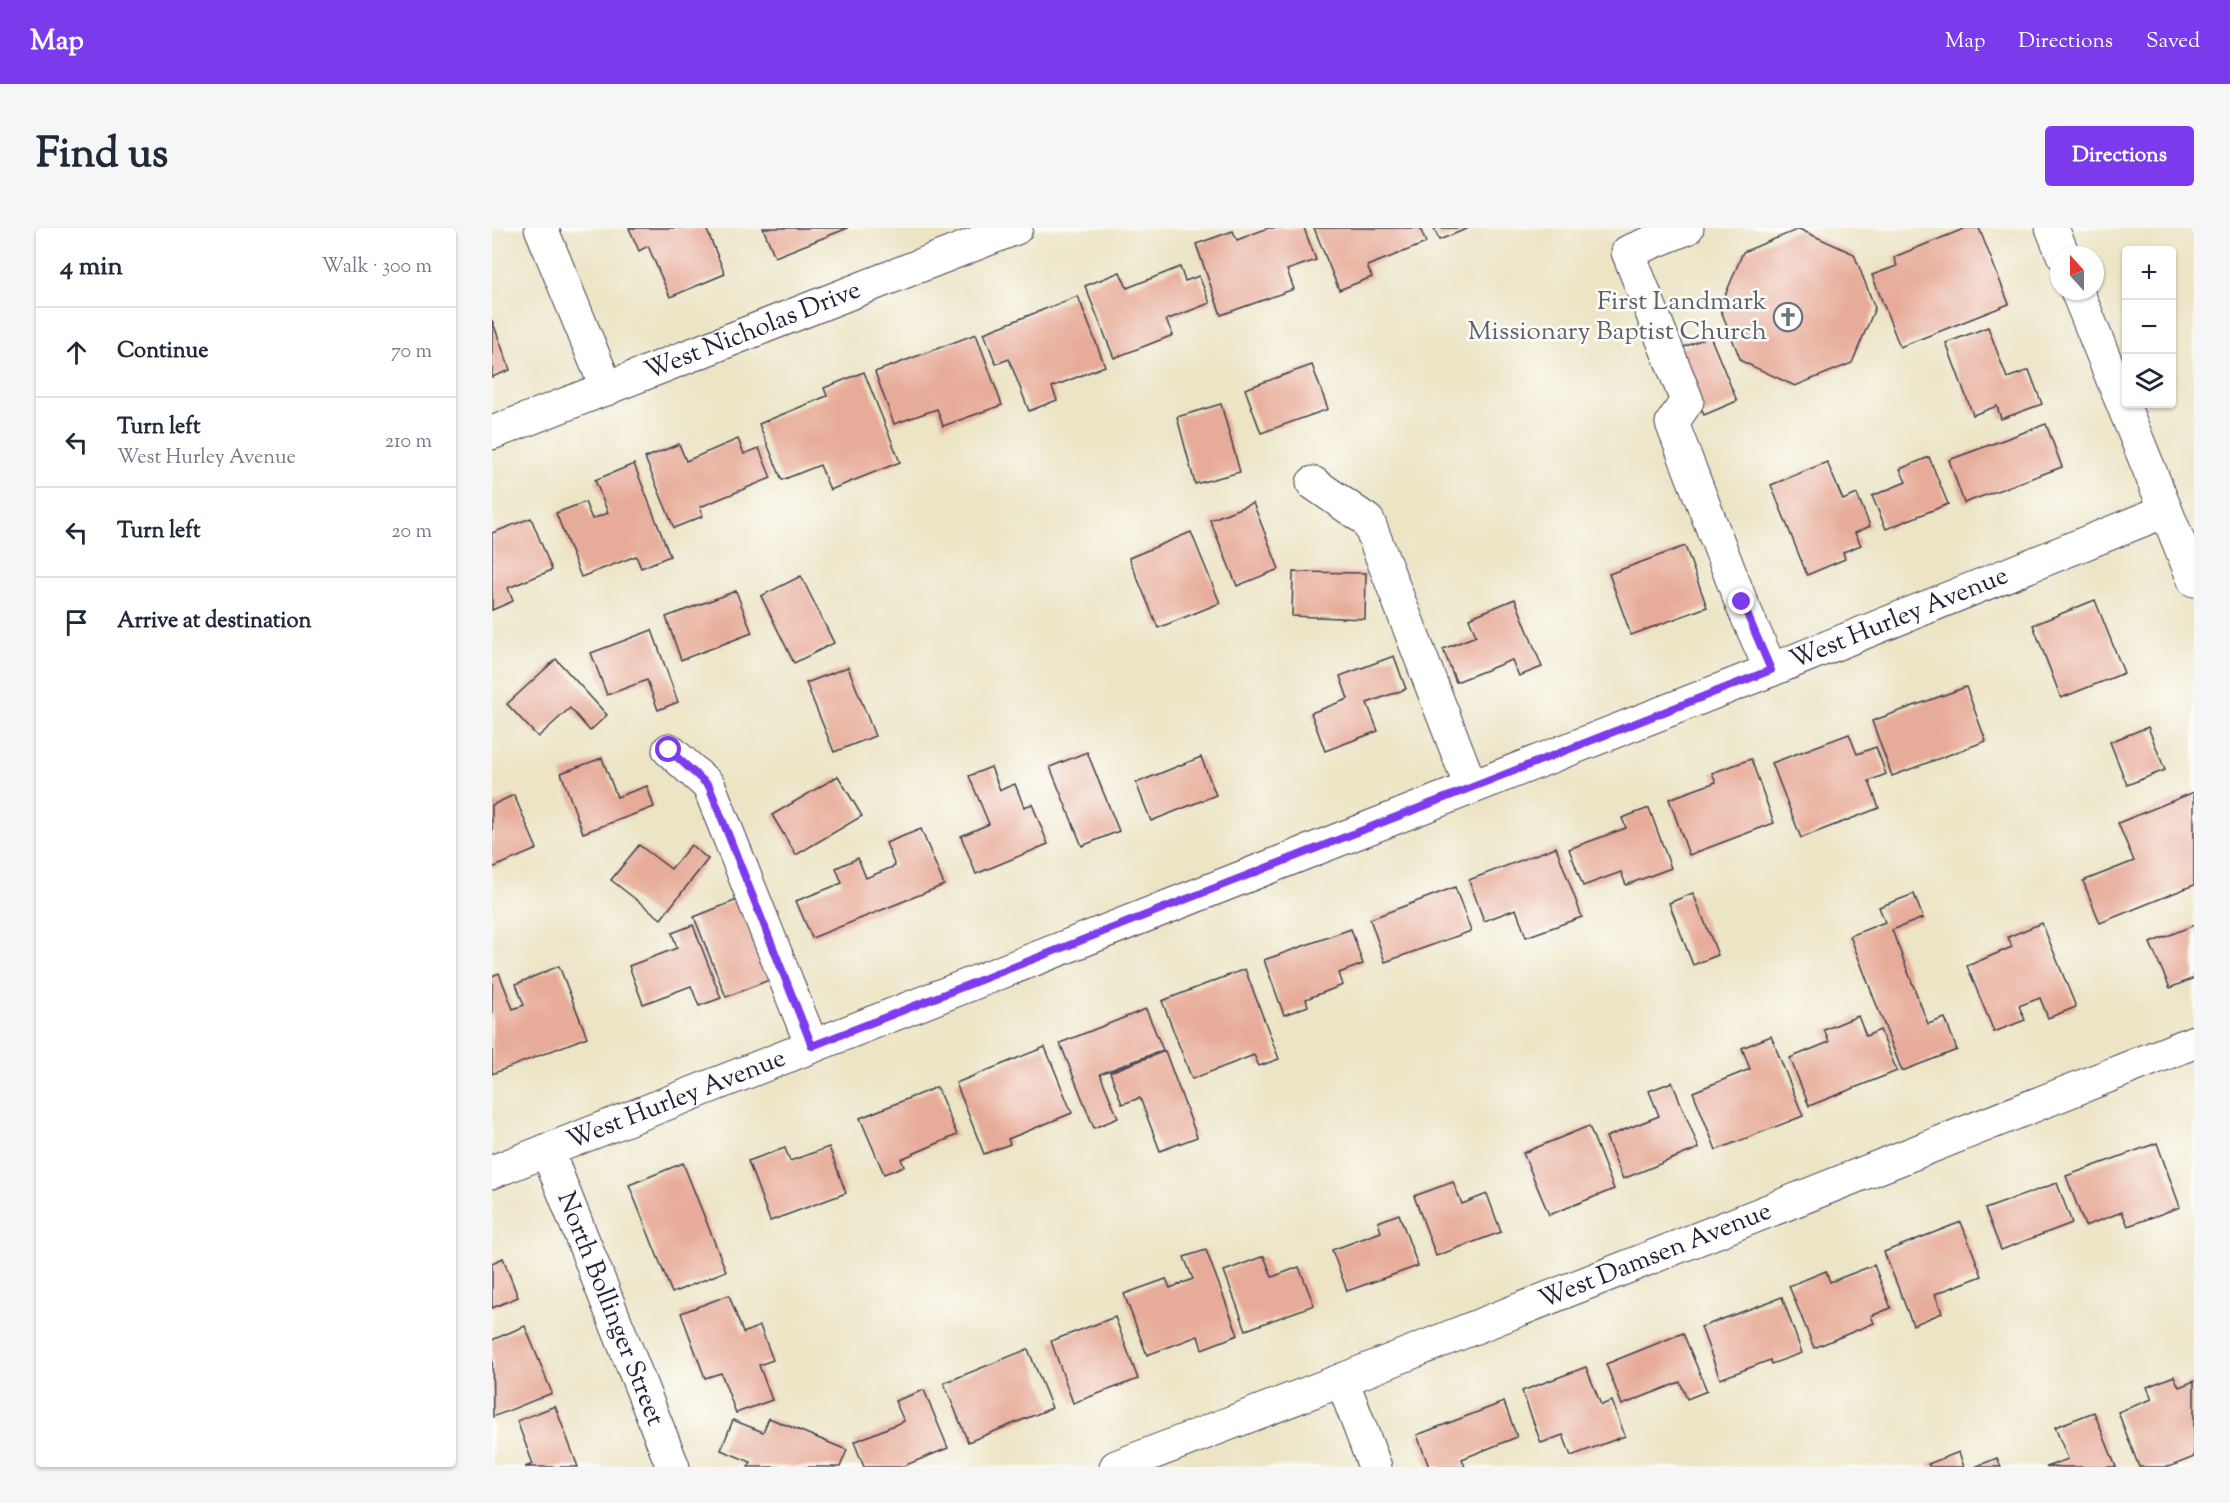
<!DOCTYPE html>
<html lang="en">
<head>
<meta charset="utf-8">
<style>
  body { margin:0; font-family:"Sorts Mill Goudy",serif; background:#f6f6f7; color:#1f2937 }
  .controls { position:absolute; right:18px; top:18px; display:grid; overflow:hidden; border-radius:6px; box-shadow:0 2px 4px #0004 }
  .controls button { width:54px; height:54px; display:grid; place-items:center; padding:0; border:0; border-bottom:2px solid #e0e1e3; background:#fff; color:#1f2937; font:30px sans-serif }
  .compass { position:absolute; left:1558px; top:18px; width:54px; height:54px; border-radius:50%; background:#fff; box-shadow:0 2px 4px #0004; rotate:339deg }
  .stop { position:absolute; width:18px; height:18px; margin:-14px; border:4px solid #7c3aed; border-radius:50%; background:#fff }
  .stop.end { background:#7c3aed; border-color:#fff; box-shadow:0 2px 6px #0008 }
  .list { margin:0; padding:0; list-style:none }
  h2 { display:flex; justify-content:space-between; align-items:center; height:78px; margin:0; padding:0 24px; font-size:26px }
  h2 small { font-size:20px; font-weight:400; color:#747a83 }
  .list li { display:grid; grid-template-columns:39px 1fr auto; gap:18px; align-items:center; box-sizing:border-box; height:90px; padding:0 24px; border-top:2px solid #e0e1e3 }
  .list b { display:block; font-size:22px; white-space:nowrap }
  .list p { margin:0; font-size:20px; white-space:nowrap; color:#747a83 }
  .list em { font-size:20px; font-style:normal; color:#747a83 }
  .icon { flex:none; width:33px; height:33px; fill:none; stroke:currentColor; stroke-width:2; stroke-linecap:round; stroke-linejoin:round }
  .map { position:relative; flex:none; width:1702px; height:1239px; overflow:hidden; border-radius:6px }
  header { display:flex; align-items:center; gap:36px; box-sizing:border-box; height:84px; padding:0 30px; background:#7c3aed; color:#fff }
  header strong { font-size:28px }
  nav { display:flex; gap:33px; margin-inline-start:auto; font-size:21px }
  .intro { display:flex; align-items:center; justify-content:space-between; box-sizing:border-box; height:144px; padding:0 36px }
  h1 { margin:0; font-size:42px }
  .button { padding:15px 27px; border-radius:6px; background:#7c3aed; color:#fff; font-size:21px; font-weight:700 }
  main { display:flex; gap:36px; padding:0 36px }
  aside { flex:1; background:#fff; border-radius:6px; box-shadow:0 2px 4px #0004 }
  .map>svg:first-child { display:block }
</style>
</head>
<body>
<header>
<strong>Map</strong>
<nav><a>Map</a><a>Directions</a><a>Saved</a></nav>
</header>
<div class="intro"><h1>Find us</h1><a class="button">Directions</a></div>
<main>
<aside>
<h2>4 min<small>Walk · 300 m</small></h2>
<ul class="list">
<li><svg class="icon" aria-label="ahead" viewBox="0 0 24 24"><path d="M12 20V5M6 11l6-6 6 6"/></svg><div><b>Continue</b></div><em>70 m</em></li>
<li><svg class="icon" aria-label="left" viewBox="0 0 24 24"><path d="M17 20v-9H6M10 6l-5 5 5 5"/></svg><div><b>Turn left</b><p>West Hurley Avenue</p></div><em>210 m</em></li>
<li><svg class="icon" aria-label="left" viewBox="0 0 24 24"><path d="M17 20v-9H6M10 6l-5 5 5 5"/></svg><div><b>Turn left</b></div><em>20 m</em></li>
<li><svg class="icon" aria-label="arrive" viewBox="0 0 24 24"><path d="M6 21V4h12l-3 4 3 4H6"/></svg><div><b>Arrive at destination</b></div></li>
</ul>
</aside>
<div class="map">
<svg width="1702" height="1239" viewBox="0 0 1702 1239">
  <rect width="100%" height="100%" fill="#fdfcf7"/>
  <filter id="ink" filterUnits="userSpaceOnUse"><feTurbulence type="fractalNoise" baseFrequency=".0167" numOctaves="2"/><feDisplacementMap in="SourceGraphic" scale="12" xChannelSelector="R" yChannelSelector="G"/><feConvolveMatrix kernelMatrix="1 2 1 2 8 2 1 2 1" color-interpolation-filters="sRGB"/></filter>
  <filter id="wash" filterUnits="userSpaceOnUse"><feTurbulence type="fractalNoise" baseFrequency=".008" numOctaves="4" result="noise"/><feDisplacementMap in="SourceGraphic" scale="24" xChannelSelector="R" yChannelSelector="G"/><feGaussianBlur stdDeviation="1.35" result="paint"/><feColorMatrix in="noise" values="0 0 0 0 0 0 0 0 0 0 0 0 0 0 0 0 0 1.4 0 .05"/><feComposite in="paint" operator="in"/></filter>
  <g filter="url(#wash)">
    <rect width="100%" height="100%" fill="#ece4c5"/>
    <g id="blocks">
      <g fill="#e7ab99">
        <path d="M137,0H214L233,46L178,69L156,18L147,23Z"/>
        <path d="M271,0H356L283,29Z"/>
        <path d="M776,0H812L824,32L795,42L802,61L729,87L704,16L741,3L745,12Z"/>
        <path d="M822,0H928L934,15L875,38L880,49L847,62Z"/>
        <path d="M942,0H977L947,12Z"/>
        <path d="M1474,0H1487L1517,76L1408,119L1380,47L1405,38L1402,29Z"/>
        <path d="M1307,1L1362,26L1383,80L1360,135L1303,158L1249,133L1228,80L1251,24Z"/>
        <path d="M688,39L693,53L707,48L718,75L674,92L681,107L622,130L593,58L628,44L635,60Z"/>
        <path d="M586,68L613,138L560,159L565,172L537,183L517,131L504,136L492,105Z"/>
        <path d="M0,92L18,142L0,149Z"/>
        <path d="M1496,99L1515,150L1537,142L1550,176L1509,191L1505,178L1481,187L1454,115Z"/>
        <path d="M484,106L510,177L451,198L445,181L402,196L383,144Z"/>
        <path d="M1218,108L1245,173L1212,187L1185,122Z"/>
        <path d="M820,137L836,181L769,205L753,161Z"/>
        <path d="M372,144L408,234L338,262L328,237L290,252L267,196L335,168L332,160Z"/>
        <path d="M729,176L748,244L703,256L685,189Z"/>
        <path d="M1554,196L1570,239L1472,275L1457,232Z"/>
        <path d="M246,211L252,226L267,220L279,250L208,279L211,288L182,300L153,230L187,216L194,233Z"/>
        <path d="M1437,229L1456,276L1394,301L1380,268L1414,254L1408,241Z"/>
        <path d="M1335,234L1351,272L1365,266L1378,298L1363,305L1369,317L1351,324L1353,331L1315,347L1279,257Z"/>
        <path d="M142,236L178,328L149,340L144,328L89,349L64,285L93,274L100,291L116,285L103,252Z"/>
        <path d="M761,275L787,341L745,358L718,292Z"/>
        <path d="M39,290L60,342L16,360L21,373L0,382V305Z"/>
        <path d="M699,304L728,375L666,400L637,330Z"/>
        <path d="M1193,318L1215,379L1139,407L1117,346Z"/>
        <path d="M801,344L874,345L873,391L800,388Z"/>
        <path d="M309,348L342,415L302,435L269,368Z"/>
        <path d="M244,363L260,405L189,432L174,389Z"/>
        <path d="M1023,371L1050,439L1027,448L1020,432L964,454L951,421L984,408L977,390Z"/>
        <path d="M1603,372L1632,445L1569,470L1541,397Z"/>
        <path d="M160,402L186,474L166,482L155,452L115,467L99,425Z"/>
        <path d="M902,428L914,461L875,475L886,503L833,523L819,485L856,471L848,448Z"/>
        <path d="M64,431L115,487L98,503L78,480L46,509L15,476Z"/>
        <path d="M356,439L383,508L342,524L314,455Z"/>
        <path d="M1474,459L1494,513L1400,548L1380,493Z"/>
        <path d="M1656,499L1673,542L1635,557L1618,514Z"/>
        <path d="M1357,506L1365,526L1384,519L1394,546L1377,553L1387,580L1309,610L1280,535Z"/>
        <path d="M595,524L627,603L590,618L558,539Z"/>
        <path d="M709,529L724,567L659,593L644,555Z"/>
        <path d="M110,530L125,569L155,558L162,579L91,605L69,545Z"/>
        <path d="M1259,531L1282,595L1197,627L1177,571L1224,554L1220,545Z"/>
        <path d="M499,539L508,562L523,556L532,579L540,576L556,616L484,646L469,608L497,596L477,548Z"/>
        <path d="M346,548L370,588L304,627L280,587Z"/>
        <path d="M1702,564V657L1608,695L1591,653L1642,633L1626,595Z"/>
        <path d="M22,567L45,621L0,640V577Z"/>
        <path d="M1157,580L1179,640L1134,657L1129,644L1091,658L1077,621L1134,600L1130,590Z"/>
        <path d="M429,601L452,657L320,710L304,673L350,655L344,640L366,630L374,650L403,638L394,615Z"/>
        <path d="M147,617L179,641L199,617L216,631L169,691L119,652Z"/>
        <path d="M1064,619L1090,689L1034,709L1024,681L992,693L977,652Z"/>
        <path d="M963,659L979,703L893,734L878,691Z"/>
        <path d="M1201,665L1226,727L1201,737L1177,675Z"/>
        <path d="M1422,666L1431,690L1400,702L1436,796L1453,790L1465,822L1410,843L1358,708L1393,694L1387,679Z"/>
        <path d="M245,672L277,752L234,769L202,689Z"/>
        <path d="M1550,695L1584,779L1556,790L1548,770L1527,778L1533,792L1502,804L1475,738L1520,719L1516,709Z"/>
        <path d="M201,697L229,770L207,778L199,758L151,776L137,738L185,720L180,705Z"/>
        <path d="M1702,697V750L1678,760L1658,715Z"/>
        <path d="M859,701L871,736L847,745L851,757L814,771L816,778L792,787L772,732Z"/>
        <path d="M67,738L95,809L0,846V748L7,745L21,781L32,777L24,756Z"/>
        <path d="M753,741L787,831L767,838L762,827L700,851L670,773Z"/>
        <path d="M654,781L671,822L608,846L626,890L602,900L568,815Z"/>
        <path d="M1366,788L1374,808L1388,802L1405,843L1317,878L1298,830L1337,814L1332,802Z"/>
        <path d="M1279,808L1311,888L1224,922L1201,864L1258,841L1250,820Z"/>
        <path d="M553,819L580,885L516,911L518,916L492,926L464,855Z"/>
        <path d="M673,823L705,909L668,923L648,870L630,876L618,844Z"/>
        <path d="M1180,854L1207,920L1131,951L1114,909L1167,888L1157,863Z"/>
        <path d="M445,859L465,907L409,931L412,938L392,946L368,890Z"/>
        <path d="M1097,898L1122,961L1057,987L1031,925Z"/>
        <path d="M1665,915L1688,979L1636,998L1630,984L1593,998L1574,948Z"/>
        <path d="M337,919L354,965L278,993L256,933L293,920L298,933Z"/>
        <path d="M191,935L234,1043L180,1065L137,957Z"/>
        <path d="M961,954L970,976L995,966L1009,1004L944,1028L922,968Z"/>
        <path d="M1565,955L1580,995L1509,1022L1493,981Z"/>
        <path d="M907,986L926,1038L855,1063L840,1022L889,1004L886,994Z"/>
        <path d="M1469,994L1490,1048L1443,1066L1450,1085L1421,1097L1392,1024Z"/>
        <path d="M714,1022L746,1107L710,1121L706,1108L655,1127L632,1066L674,1051L678,1060L701,1051L692,1029Z"/>
        <path d="M772,1028L780,1049L807,1039L822,1077L754,1102L732,1043Z"/>
        <path d="M11,1030L26,1069L0,1080V1035Z"/>
        <path d="M1382,1037L1399,1080L1379,1088L1382,1095L1322,1120L1297,1058L1334,1043L1338,1054Z"/>
        <path d="M237,1067L251,1105L268,1098L281,1132L267,1137L280,1172L244,1185L229,1145L213,1150L189,1085Z"/>
        <path d="M1290,1069L1310,1125L1279,1136L1278,1132L1228,1151L1209,1099Z"/>
        <path d="M623,1089L646,1151L581,1175L559,1113Z"/>
        <path d="M33,1098L60,1165L1,1189L0,1112Z"/>
        <path d="M1191,1105L1215,1163L1195,1171L1188,1154L1130,1177L1114,1136Z"/>
        <path d="M536,1121L560,1180L476,1214L452,1155Z"/>
        <path d="M1094,1139L1109,1177L1120,1173L1133,1208L1079,1228L1071,1207L1049,1215L1030,1163Z"/>
        <path d="M1682,1148L1687,1159L1702,1153V1229L1677,1239H1647L1626,1184L1660,1171L1655,1159Z"/>
        <path d="M432,1162L456,1220L409,1239H372L362,1214L412,1193L403,1173Z"/>
        <path d="M1012,1174L1025,1209L970,1231L973,1239H937L925,1207Z"/>
        <path d="M63,1178L86,1239H33L41,1236L25,1193Z"/>
        <path d="M1602,1184L1624,1239H1554L1576,1231L1563,1199Z"/>
        <path d="M277,1190L355,1222L348,1239H256L259,1234L229,1222L241,1192L271,1204Z"/>
        <path d="M1467,1224L1472,1239H1438L1436,1236Z"/>
        <path d="M1505,1230L1509,1239H1483Z"/>
      </g>
    </g>
  </g>
  <g filter="url(#ink)">
    <use href="#blocks" fill-opacity="0" stroke="#403f50" stroke-width="1.5"/>
    <g fill="none" stroke-linecap="round" stroke-linejoin="round">
      <g stroke="#403f50" stroke-width="35">
        <g id="minor">
          <path d="M49,0L115,161"/>
          <path d="M1195,0L1136,24L1195,173L1180,195L1249,374L1279,442"/>
          <path d="M1560,0L1571,27"/>
          <path d="M1585,63L1702,352"/>
          <path id="s1" d="M0,205L524,0"/>
          <path d="M821,255L876,293L979,559"/>
          <path d="M177,522L217,558L320,818"/>
          <path id="s2" d="M55,922L181,1239"/>
          <path id="s3" d="M0,944L1279,442L1673,283"/>
          <path d="M850,1152L883,1239"/>
          <path id="s4" d="M624,1239L850,1152L1702,814"/>
        </g>
      </g>
      <use href="#minor" stroke="#fff" stroke-width="33"/>
    </g>
  </g>
  <g fill="none" stroke-linecap="round" stroke-linejoin="round" filter="url(#ink)">
    <path stroke="#7c3aed" stroke-width="8" d="M177,522L217,558L320,818L1279,442L1250,374"/>
  </g>
  <defs>
    <g id="church-ring" transform="scale(1.5)"><circle r="9.5" fill="#fdfcf7" stroke="#6b7280" stroke-width="1.5"/><path d="M-1.2-6h2.4v3.5h3.3v2.4h-3.3V6h-2.4V-.1h-3.3v-2.4h3.3Z" fill="#6b7280"/></g>
  </defs>
  <g fill-rule="evenodd">
    <use href="#church-ring" x="1296" y="89"/>
  </g>
  <g text-anchor="middle" dominant-baseline="central" stroke-width="5" stroke-linejoin="round" paint-order="stroke">
    <g font-size="26" fill="#5b616d" stroke="#fdfcf7" text-anchor="end">
      <text x="1275" y="74">First Landmark<tspan x="1275" dy="30">Missionary Baptist Church</tspan></text>
    </g>
    <g font-size="26" fill="#22223b" stroke="#fdfcf7">
      <text stroke="none"><textPath href="#s1" startOffset="280">West Nicholas Drive</textPath></text>
      <text stroke="none"><textPath href="#s3" startOffset="1512">West Hurley Avenue</textPath></text>
      <text stroke="none"><textPath href="#s3" startOffset="198">West Hurley Avenue</textPath></text>
      <text stroke="none"><textPath href="#s4" startOffset="579">West Damsen Avenue</textPath></text>
      <text stroke="none"><textPath href="#s2" startOffset="171">North Bollinger Street</textPath></text>
    </g>
  </g>
</svg>
<div class="controls">
<button>+</button>
<button>−</button>
<button><svg class="icon" aria-label="layers" viewBox="0 0 24 24"><path d="M12 4l9 5-9 5-9-5zM3 14l9 5 9-5"/></svg></button>
</div>
<svg class="compass" viewBox="-18 -18 36 36"><path d="M0-13l5 13h-10z" fill="#e53935"/><path d="M0 13l5-13h-10z" fill="#747a83"/></svg>
<div class="stop" style="left:177px;top:522px"></div>
<div class="stop end" style="left:1250px;top:374px"></div>
</div>
</main>
</body>
</html>
